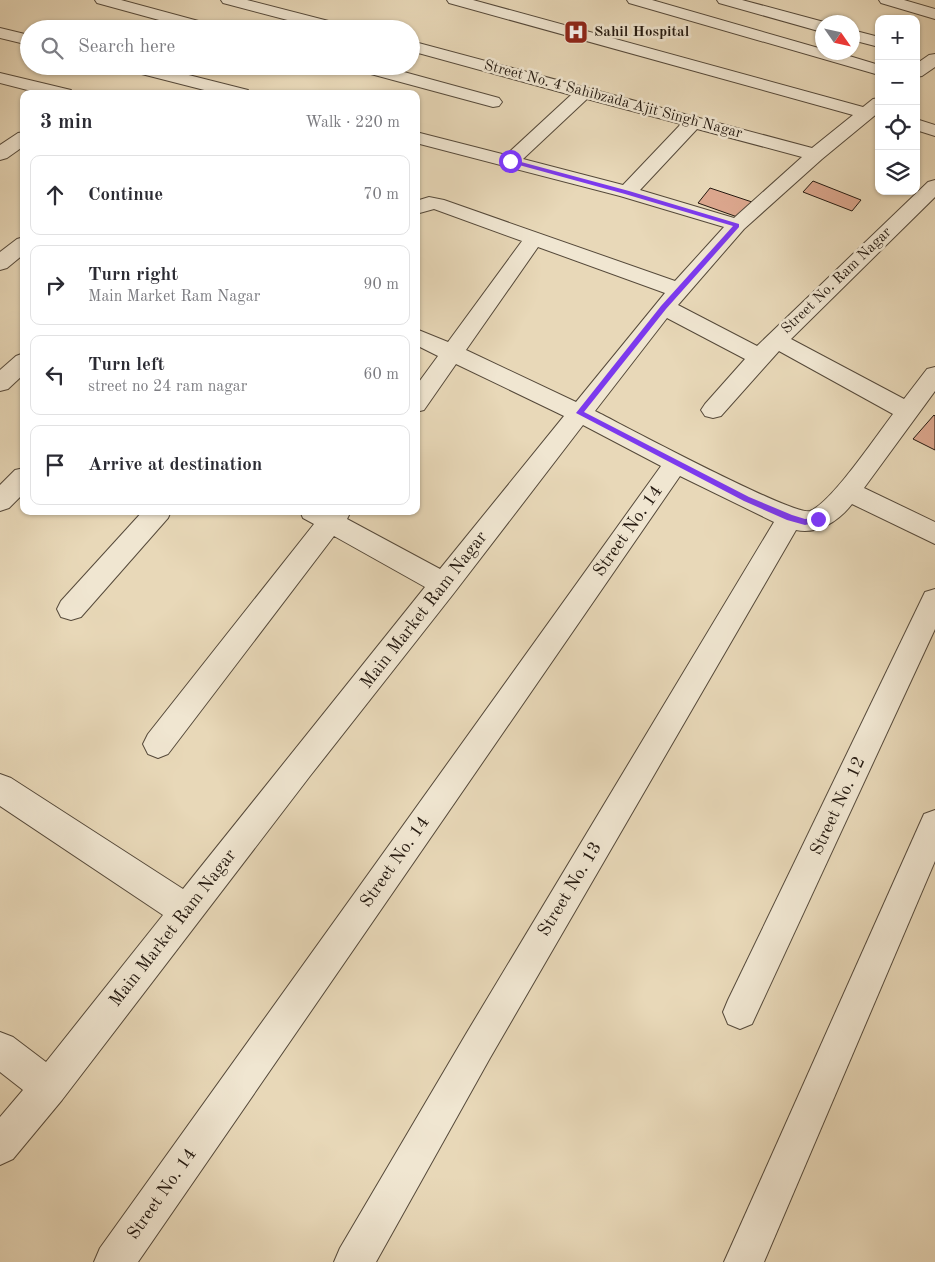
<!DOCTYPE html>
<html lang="en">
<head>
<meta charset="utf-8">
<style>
  body { margin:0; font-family:"Old Standard TT",serif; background:#f2f2f3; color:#2b2b33 }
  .controls { position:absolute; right:15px; top:15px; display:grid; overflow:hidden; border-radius:10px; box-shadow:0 1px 4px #0004 }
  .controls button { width:45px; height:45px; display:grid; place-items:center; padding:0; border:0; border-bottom:1px solid #e1e1e2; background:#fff; color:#2b2b33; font:25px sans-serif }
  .compass { position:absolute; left:815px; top:15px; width:45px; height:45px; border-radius:50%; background:#fff; box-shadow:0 1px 4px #0004; rotate:124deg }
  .stop { position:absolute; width:15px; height:15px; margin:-11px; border:4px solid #7c3aed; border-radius:50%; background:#fff }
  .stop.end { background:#7c3aed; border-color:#fff; box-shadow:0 1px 5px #0008 }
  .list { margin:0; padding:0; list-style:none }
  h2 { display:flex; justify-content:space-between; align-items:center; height:65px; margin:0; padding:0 20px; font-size:21px }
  h2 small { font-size:16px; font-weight:400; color:#7c7c81 }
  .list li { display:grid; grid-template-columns:32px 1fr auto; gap:15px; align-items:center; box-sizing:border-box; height:80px; margin:0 10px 10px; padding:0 10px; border:1px solid #e1e1e2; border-radius:10px }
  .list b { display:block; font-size:19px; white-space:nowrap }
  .list p { margin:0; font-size:16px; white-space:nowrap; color:#7c7c81 }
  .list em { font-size:16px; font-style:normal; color:#7c7c81 }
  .icon { flex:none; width:28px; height:28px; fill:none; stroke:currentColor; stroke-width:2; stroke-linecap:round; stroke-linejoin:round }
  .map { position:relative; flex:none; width:935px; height:1262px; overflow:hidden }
  .search { position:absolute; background:#fff; box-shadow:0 1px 4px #0004; left:20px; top:20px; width:400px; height:55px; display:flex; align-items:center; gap:12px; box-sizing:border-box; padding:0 18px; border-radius:28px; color:#7c7c81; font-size:19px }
  .panel { position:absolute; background:#fff; box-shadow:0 1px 4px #0004; left:20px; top:90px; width:400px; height:425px; border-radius:10px }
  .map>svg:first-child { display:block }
</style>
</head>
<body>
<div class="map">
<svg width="935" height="1262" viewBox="0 0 935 1262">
  <rect width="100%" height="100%" fill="#e8d8b8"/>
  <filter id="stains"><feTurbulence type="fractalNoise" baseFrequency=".004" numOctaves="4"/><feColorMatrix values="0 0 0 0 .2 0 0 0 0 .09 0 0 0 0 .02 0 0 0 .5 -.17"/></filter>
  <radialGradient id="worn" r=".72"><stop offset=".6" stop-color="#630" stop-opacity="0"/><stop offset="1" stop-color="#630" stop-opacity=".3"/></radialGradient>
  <g fill="#dca78e" stroke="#241910">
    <path d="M813,181L861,200L852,211L803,192Z"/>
    <path d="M710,188L755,203L743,219L698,203Z"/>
    <path d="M934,415L935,416V450L913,439Z"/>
  </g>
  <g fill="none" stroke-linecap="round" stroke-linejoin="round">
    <g stroke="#55493a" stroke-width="2">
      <g id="minor">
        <path d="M95,0H121L217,26L219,29H192L97,3Z"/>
        <path d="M221,0H247L348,26L350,29H322L223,3Z"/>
        <path d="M447,0H473L863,107L873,99L879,98V112L822,159L744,229L678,305L757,346L928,182L935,180V197L791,339L904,399L927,369L935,367V391L864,488L935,522V544L852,504C839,521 817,535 796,530L490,1058L376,1262H334L340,1248L466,1034L774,522L680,476L138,1262H94L100,1248L661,466L583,425L454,593L310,776L62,1100L13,1159L0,1165V1117L23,1090L0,1072V1032L13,1037L46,1062L163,915L0,806V774L11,778L183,889L425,587L334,536L168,754L158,758L148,754L143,744L148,734L314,524L303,518L300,511H351L347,519L440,569L564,416L456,364L424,410L416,412V386L438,356L416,345V329L448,342L522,241L434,209L416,214V201L429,197L444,200L675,281L724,227L620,196L416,143V132L506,155L571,95L411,51V41L812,148L853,115L449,3ZM587,99L681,124L623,185L523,159ZM697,129L802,157L734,218L640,190ZM538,247L665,293L576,402L466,350ZM667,318L745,359L705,404L701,410L705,416L713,418L721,416L779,351L893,414C876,436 832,502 810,511C794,517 621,424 595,411Z"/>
        <path d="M627,0H652L822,49V52H836L879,65V75L629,3Z"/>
        <path d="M717,0H742L824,22L822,32L719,3Z"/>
        <path d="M879,0H904L935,9V19L881,3Z"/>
        <path d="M0,28L29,35V45L0,38Z"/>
        <path d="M852,30L879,37V47L852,40Z"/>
        <path d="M935,54V67L922,76L916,77V64L929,55Z"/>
        <path d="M124,66H153L248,90L251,94H220L126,70Z"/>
        <path d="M354,66H382L499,98L502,102L499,106L493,107L356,70Z"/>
        <path d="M0,73L71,90L74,94H43L0,83Z"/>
        <path d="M916,119L935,125V136L916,130Z"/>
        <path d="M24,132V146L7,158L0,160V145L18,133Z"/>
        <path d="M24,237V254L7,268L0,270V252L17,239Z"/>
        <path d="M24,353V374L8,389L0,391V370L16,356Z"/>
        <path d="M24,468V493L9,508L0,511V485L15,470Z"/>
        <path d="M143,511H171L168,518L81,617L71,620L61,617L57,609L61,601Z"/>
        <path d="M935,589V629L752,1024L740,1029L728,1024L723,1012L728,1000L925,592Z"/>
        <path d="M935,810V861L764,1262H724L924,814Z"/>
      </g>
    </g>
    <use href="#minor" fill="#f0e6d1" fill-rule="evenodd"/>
  </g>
  <path fill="#7c3aed" d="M510,159L629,191L739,224V227L666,309L584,412L749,497L792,515L805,519L821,517V521L805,525L787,520L744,501L576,413L661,306L733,226L625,194L508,162Z"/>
  <defs>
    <g id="hospital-square" transform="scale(1.25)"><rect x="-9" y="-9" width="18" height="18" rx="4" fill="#8f2418" stroke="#f0e6d1"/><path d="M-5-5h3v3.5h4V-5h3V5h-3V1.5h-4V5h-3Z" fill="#fff"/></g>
  </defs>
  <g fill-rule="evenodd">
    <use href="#hospital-square" x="576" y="32"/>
  </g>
  <g text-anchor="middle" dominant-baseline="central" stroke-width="5" stroke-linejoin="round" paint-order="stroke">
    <g font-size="15" font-weight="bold" fill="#241910" stroke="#f0e6d1" text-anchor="start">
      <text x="594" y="32">Sahil Hospital</text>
    </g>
    <g font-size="15" fill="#241910" stroke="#f0e6d1">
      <text transform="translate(613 100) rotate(15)">Street No. 4 Sahibzada Ajit Singh Nagar</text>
      <text transform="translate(837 281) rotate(-44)">Street No. Ram Nagar</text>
    </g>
    <g font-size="18" fill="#241910" stroke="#f0e6d1">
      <text transform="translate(628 531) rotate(-55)">Street No. 14</text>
      <text transform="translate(424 610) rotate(-52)">Main Market Ram Nagar</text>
      <text transform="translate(838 806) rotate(-65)">Street No. 12</text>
      <text transform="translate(395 862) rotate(-55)">Street No. 14</text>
      <text transform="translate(570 889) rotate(-59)">Street No. 13</text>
      <text transform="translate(173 928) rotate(-52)">Main Market Ram Nagar</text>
      <text transform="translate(162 1194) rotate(-55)">Street No. 14</text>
    </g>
  </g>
  <rect width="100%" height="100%" filter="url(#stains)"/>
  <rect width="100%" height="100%" fill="url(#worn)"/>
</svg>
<div class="controls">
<button>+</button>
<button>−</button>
<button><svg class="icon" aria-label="locate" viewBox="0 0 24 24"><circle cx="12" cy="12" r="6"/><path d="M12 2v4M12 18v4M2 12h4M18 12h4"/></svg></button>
<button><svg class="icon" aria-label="layers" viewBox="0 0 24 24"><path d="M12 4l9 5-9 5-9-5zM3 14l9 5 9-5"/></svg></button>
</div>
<svg class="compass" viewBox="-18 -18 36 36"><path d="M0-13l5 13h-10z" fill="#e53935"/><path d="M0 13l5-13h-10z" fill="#7c7c81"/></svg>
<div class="stop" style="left:510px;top:161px"></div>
<div class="stop end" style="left:818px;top:519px"></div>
<div class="search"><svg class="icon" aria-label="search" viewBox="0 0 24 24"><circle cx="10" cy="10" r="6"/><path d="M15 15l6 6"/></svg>Search here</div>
<section class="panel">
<h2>3 min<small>Walk · 220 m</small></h2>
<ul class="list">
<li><svg class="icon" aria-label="ahead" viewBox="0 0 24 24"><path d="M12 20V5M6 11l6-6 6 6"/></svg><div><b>Continue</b></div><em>70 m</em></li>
<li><svg class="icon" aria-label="right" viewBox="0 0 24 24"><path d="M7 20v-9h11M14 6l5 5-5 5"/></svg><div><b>Turn right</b><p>Main Market Ram Nagar</p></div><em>90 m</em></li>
<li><svg class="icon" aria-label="left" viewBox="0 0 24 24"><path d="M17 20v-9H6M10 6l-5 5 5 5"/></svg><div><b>Turn left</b><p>street no 24 ram nagar</p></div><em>60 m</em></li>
<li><svg class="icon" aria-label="arrive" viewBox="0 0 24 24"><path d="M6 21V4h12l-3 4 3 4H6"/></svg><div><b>Arrive at destination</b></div></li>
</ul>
</section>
</div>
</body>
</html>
